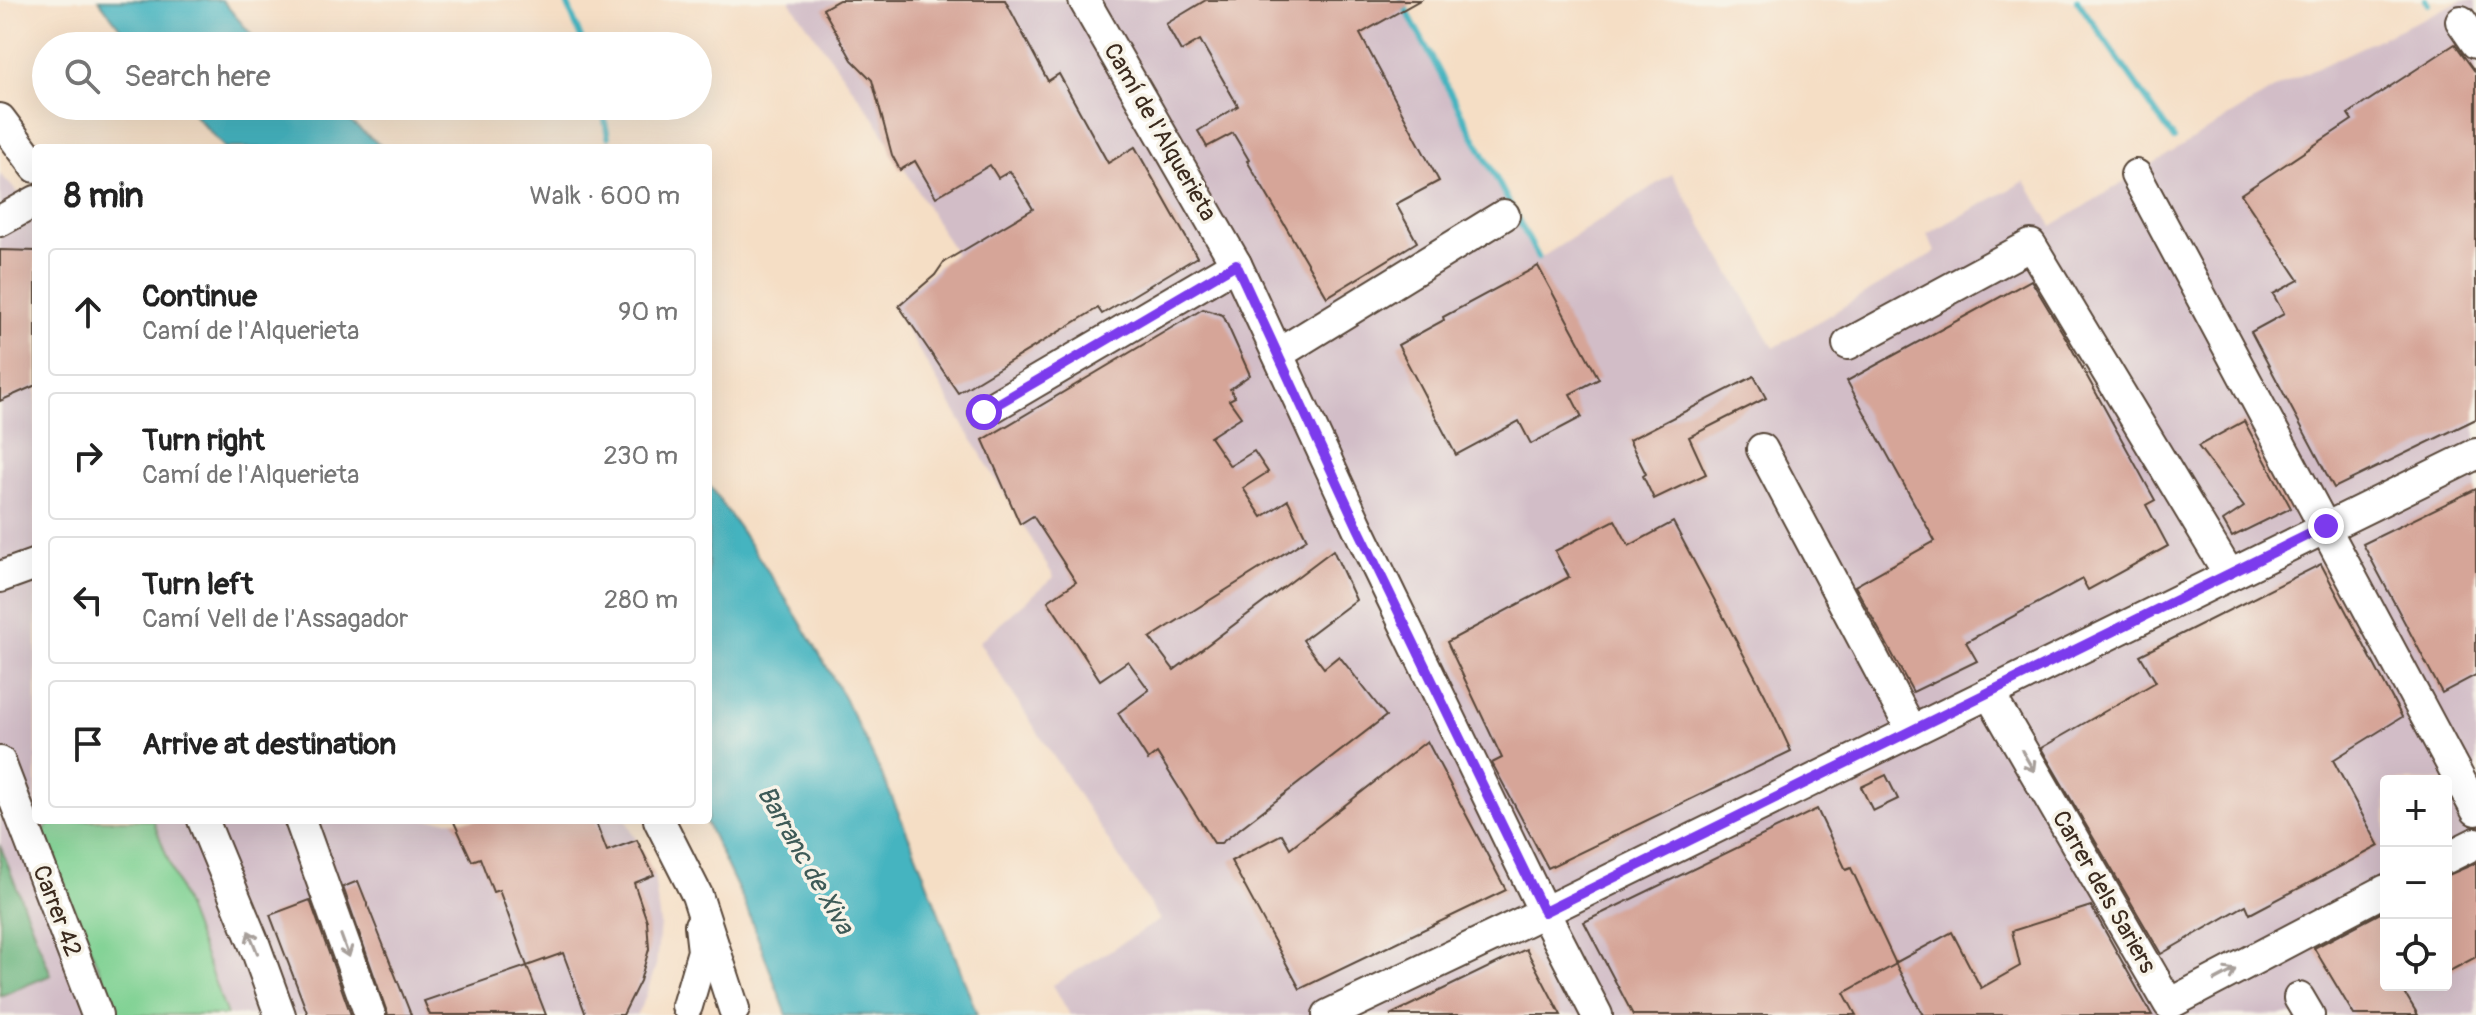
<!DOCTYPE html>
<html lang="en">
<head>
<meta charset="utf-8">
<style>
  body { margin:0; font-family:Pangolin,sans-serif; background:#f2f2f2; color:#222 }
  .controls { position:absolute; right:24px; bottom:24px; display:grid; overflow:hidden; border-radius:8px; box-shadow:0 8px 32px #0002 }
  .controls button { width:72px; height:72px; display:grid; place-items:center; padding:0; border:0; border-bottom:2px solid #e0e0e0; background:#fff; color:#222; font:40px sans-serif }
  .stop { position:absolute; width:24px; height:24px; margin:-18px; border:6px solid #7c3aed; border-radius:50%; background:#fff }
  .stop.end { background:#7c3aed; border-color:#fff; box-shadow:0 2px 8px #0008 }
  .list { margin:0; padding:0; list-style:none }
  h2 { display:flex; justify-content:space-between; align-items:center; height:104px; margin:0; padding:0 32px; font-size:34px }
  h2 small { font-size:26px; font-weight:400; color:#767676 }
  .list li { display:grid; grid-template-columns:52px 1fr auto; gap:24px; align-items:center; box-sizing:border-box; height:128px; margin:0 16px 16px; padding:0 16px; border:2px solid #e0e0e0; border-radius:8px }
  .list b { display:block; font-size:30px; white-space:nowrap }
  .list p { margin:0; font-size:26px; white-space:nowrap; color:#767676 }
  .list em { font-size:26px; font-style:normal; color:#767676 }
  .icon { flex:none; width:44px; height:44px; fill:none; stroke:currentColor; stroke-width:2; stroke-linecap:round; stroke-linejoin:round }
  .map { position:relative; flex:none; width:2476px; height:1015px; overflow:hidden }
  .search { position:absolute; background:#fff; box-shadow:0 8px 32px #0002; left:32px; top:32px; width:680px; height:88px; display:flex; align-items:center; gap:20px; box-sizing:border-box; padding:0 28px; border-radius:44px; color:#767676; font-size:30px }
  .panel { position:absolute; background:#fff; box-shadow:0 8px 32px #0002; left:32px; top:144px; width:680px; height:680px; border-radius:8px }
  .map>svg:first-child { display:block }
</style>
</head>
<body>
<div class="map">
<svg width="2476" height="1015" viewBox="0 0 2476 1015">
  <rect width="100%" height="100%" fill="#f7f3e8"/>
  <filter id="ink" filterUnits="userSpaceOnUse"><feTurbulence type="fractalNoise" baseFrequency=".0125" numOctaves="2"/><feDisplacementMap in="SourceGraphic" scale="16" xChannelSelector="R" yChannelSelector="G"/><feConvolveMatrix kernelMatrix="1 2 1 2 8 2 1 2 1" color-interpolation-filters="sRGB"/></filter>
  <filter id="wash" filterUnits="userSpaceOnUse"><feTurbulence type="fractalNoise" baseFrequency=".006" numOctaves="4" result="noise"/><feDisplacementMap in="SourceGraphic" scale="32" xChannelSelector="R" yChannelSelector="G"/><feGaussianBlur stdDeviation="1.8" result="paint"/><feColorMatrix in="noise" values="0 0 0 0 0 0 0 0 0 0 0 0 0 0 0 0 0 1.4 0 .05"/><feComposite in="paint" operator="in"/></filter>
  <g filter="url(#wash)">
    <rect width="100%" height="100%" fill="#f5dec5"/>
    <g fill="#d2bdc7" fill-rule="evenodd">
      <path d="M789,0H1398L1539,259L1672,174L1774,348L1935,252L1927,234L2025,181L2052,226L2279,86L2462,0H2476V1015H1070L1053,985L1160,920L979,642L1054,577L892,305L955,253L874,118ZM2386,781H2446V985H2386Z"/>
      <path d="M0,174L36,211V820H626L654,875L660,924L656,965L644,1001L636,1015H0Z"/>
    </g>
    <path fill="#7fd193" stroke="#5d7e58" stroke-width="2" d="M53,820H153L227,1015H118L42,833Z"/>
    <path fill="#67b37d" stroke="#516e4e" stroke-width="2" d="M0,845L51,975L0,996Z"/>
    <g fill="#45b4c0" stroke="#406f6f" stroke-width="2">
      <path d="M99,0H222L261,46H134Z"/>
      <path d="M186,106H330L384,148H225Z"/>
      <path d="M708,483C747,540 787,597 821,657C887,769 932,893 977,1015H787L745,904L705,820H708Z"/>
    </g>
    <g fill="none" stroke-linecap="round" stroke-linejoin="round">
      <g stroke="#45b4c0" stroke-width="6">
        <path d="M566,0L584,46"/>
        <path d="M1401,0L1538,257"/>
        <path d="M2077,0L2174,139"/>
        <path d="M2425,0L2428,4"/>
        <path d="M602,106L608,137"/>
      </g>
    </g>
    <g id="blocks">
      <g fill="#d6a598">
        <path d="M839,0H1005L1048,81L1059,74L1108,163L1135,147L1197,257L1102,314L1098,308L958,393L899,306L935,275L944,262L1033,209L1010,171L998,178L990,165L936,197L915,161L900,170L892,155L872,80L852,60L823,9Z"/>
        <path d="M1206,0H1420L1360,34L1439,181L1396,204L1417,242L1327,297L1247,161L1249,160L1233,133L1207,147L1198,131L1238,106L1200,40L1181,51L1166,24Z"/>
        <path d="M2455,44L2476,73V419L2334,488L2251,332L2284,314L2273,294L2299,280L2241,194L2352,120L2348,114Z"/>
        <path d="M0,250L36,251V385L0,401Z"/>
        <path d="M1538,266L1599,379L1570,394L1582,417L1531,444L1519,421L1456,455L1398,345L1444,320L1443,317Z"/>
        <path d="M2031,280L2067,340L2155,500L2146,505L2168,546L2088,590L2082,579L1966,642L1977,661L1913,692L1855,586L1935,541L1847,381Z"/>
        <path d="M1203,309L1223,315L1250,375L1230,389L1235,397L1229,400L1241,417L1210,437L1230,466L1254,451L1268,472L1243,488L1262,517L1288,500L1307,539L1150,638L1174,670L1333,550L1356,600L1303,640L1324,668L1339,656L1386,716L1221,843H1214L1157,753L1148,760L1118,713L1149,690L1128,661L1100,680L1048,601L1076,582L1033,516L1020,524L983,440Z"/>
        <path d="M1754,376L1766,398L1689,437L1706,474L1654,499L1643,476L1646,474L1629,440Z"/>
        <path d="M2244,421L2291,508L2232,537L2223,521L2244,507L2198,446Z"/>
        <path d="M2476,489V675L2442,693L2363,544Z"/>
        <path d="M1615,520L1629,546L1673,522L1765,695L1791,751L1548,868L1492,763L1502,758L1447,642L1569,577L1555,551Z"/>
        <path d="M2321,564L2402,717L2333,760L2379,846L2250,914L2246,905L2161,954L2041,748L2156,682L2140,655Z"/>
        <path d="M1427,741L1506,890L1300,989L1231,861L1282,834L1290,848Z"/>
        <path d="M1886,775L1898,799L1873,811L1861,787Z"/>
        <path d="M1817,809L1846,870L1851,868L1896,964L1844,993L1856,1015H1633L1584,922Z"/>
        <path d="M453,820H595L607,851L637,840L654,875L634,883L647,921L649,949L640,981L623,1015H586L563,953L527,966L499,890L493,892L480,858L472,861Z"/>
        <path d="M2476,863V957L2446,973V876Z"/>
        <path d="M358,881L411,1015H388L343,887Z"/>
        <path d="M310,900L351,1015H308L270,915Z"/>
        <path d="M2091,906L2152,1015H1923L1895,963L1952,932L1981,988L2020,966L2012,931Z"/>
        <path d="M2386,910V985H2400L2418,1015H2354L2314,948Z"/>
        <path d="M1526,949L1561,1015H1390Z"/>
        <path d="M527,966L546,1015H430L424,1001Z"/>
      </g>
    </g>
  </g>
  <g filter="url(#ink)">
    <use href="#blocks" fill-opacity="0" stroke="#574537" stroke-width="2"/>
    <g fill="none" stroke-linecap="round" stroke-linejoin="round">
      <g stroke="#574537" stroke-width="34">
        <g id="minor">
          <path d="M1084,0L1236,264L1358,528L1544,912L1597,1015"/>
          <path d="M2461,21L2476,43"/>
          <path d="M0,119L36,167"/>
          <path d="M2136,175L2476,810"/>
          <path d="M0,221L36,201"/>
          <path d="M1848,344L2031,245L2229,574"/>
          <path d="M1278,354L1504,215"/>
          <path d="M984,412L1236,264"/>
          <path d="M1762,449L1912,731"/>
          <path d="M0,577L36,564"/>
          <path d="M1989,693L2169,1004L2386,890"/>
          <path d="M0,762L97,1015"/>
          <path d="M203,820L255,946L280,1015"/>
          <path d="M300,820L370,1015"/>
          <path d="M659,820L697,895L734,1009"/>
          <path d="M2446,858L2476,843"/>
          <path d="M2299,998L2309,1015"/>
          <path d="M687,1006L703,951L700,925"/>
          <path d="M1328,1015L1544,912L2476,454"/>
        </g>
      </g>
      <use href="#minor" stroke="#fff" stroke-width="30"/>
    </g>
    <defs><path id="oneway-shaft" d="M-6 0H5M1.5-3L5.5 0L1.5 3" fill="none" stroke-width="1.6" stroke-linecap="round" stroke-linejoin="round" transform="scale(2)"/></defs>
    <g stroke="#a79f9a">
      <use href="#oneway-shaft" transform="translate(2028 761) rotate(60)"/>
      <use href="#oneway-shaft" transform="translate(253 942) rotate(-112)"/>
      <use href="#oneway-shaft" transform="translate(345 946) rotate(70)"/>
      <use href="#oneway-shaft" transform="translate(2225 975) rotate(-28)"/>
    </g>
  </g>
  <g fill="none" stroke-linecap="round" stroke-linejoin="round" filter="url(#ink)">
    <path stroke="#7c3aed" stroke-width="10" d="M984,412L1236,264L1358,528L1544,912L2326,526"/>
  </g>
  <g text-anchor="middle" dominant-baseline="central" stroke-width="7" stroke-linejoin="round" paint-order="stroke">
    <g font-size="24" fill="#3b2a1e" stroke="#f7f3e8">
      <text transform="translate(1160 132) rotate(60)">Camí de l'Alquerieta</text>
      <text transform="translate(2104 892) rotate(60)">Carrer dels Sariers</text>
      <text transform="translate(57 911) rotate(69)">Carrer 42</text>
    </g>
    <g font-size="26" font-style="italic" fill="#3e5a57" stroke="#f7f3e8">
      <text transform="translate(805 860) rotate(60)">Barranc de Xiva</text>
    </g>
  </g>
</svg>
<div class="controls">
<button>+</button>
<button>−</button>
<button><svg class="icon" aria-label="locate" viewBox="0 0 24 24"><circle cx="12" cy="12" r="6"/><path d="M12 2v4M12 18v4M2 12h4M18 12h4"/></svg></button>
</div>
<div class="stop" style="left:984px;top:412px"></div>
<div class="stop end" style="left:2326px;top:526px"></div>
<div class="search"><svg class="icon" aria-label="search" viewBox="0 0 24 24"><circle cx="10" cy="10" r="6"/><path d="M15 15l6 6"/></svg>Search here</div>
<section class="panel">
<h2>8 min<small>Walk · 600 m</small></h2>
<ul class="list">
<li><svg class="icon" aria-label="ahead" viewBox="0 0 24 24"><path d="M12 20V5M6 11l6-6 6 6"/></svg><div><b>Continue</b><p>Camí de l'Alquerieta</p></div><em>90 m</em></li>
<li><svg class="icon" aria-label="right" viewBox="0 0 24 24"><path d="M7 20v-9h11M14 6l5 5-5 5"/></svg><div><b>Turn right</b><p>Camí de l'Alquerieta</p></div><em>230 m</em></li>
<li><svg class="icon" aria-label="left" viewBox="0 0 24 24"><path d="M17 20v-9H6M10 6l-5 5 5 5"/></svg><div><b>Turn left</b><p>Camí Vell de l'Assagador</p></div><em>280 m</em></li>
<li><svg class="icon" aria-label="arrive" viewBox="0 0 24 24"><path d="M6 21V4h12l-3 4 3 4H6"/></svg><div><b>Arrive at destination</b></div></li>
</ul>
</section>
</div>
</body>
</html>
